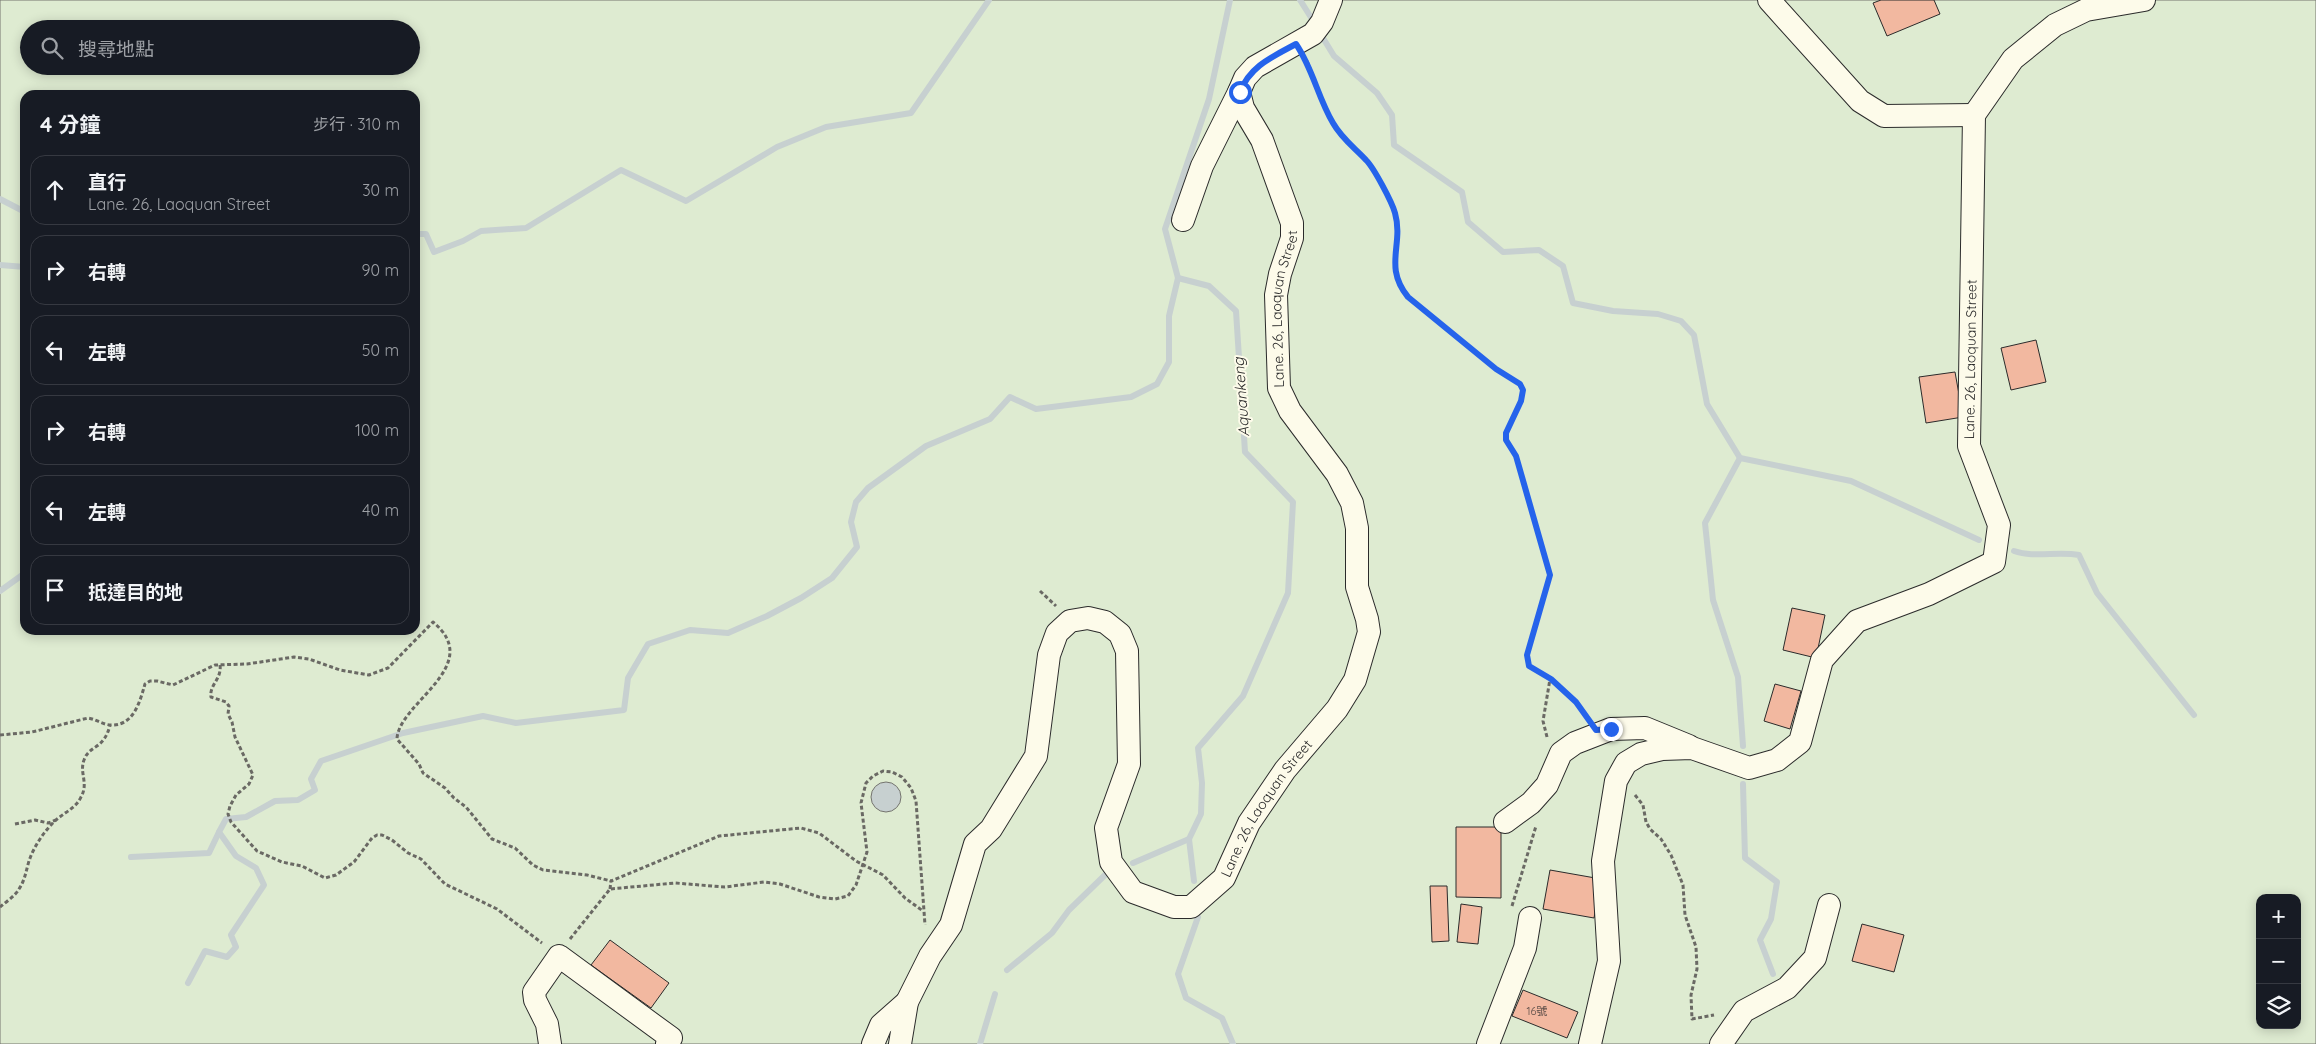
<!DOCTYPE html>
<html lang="zh-TW">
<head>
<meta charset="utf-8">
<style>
  body { margin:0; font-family:Quicksand,"Noto Sans TC",sans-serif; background:#242831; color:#f1f3f6 }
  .controls { position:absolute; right:15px; bottom:15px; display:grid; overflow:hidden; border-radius:10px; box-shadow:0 2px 12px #0003 }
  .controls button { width:45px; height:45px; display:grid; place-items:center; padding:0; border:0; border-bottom:1px solid #363941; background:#171b24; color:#f1f3f6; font:25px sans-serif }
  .stop { position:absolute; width:15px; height:15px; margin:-11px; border:4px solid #2563eb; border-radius:50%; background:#fff }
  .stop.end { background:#2563eb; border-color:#fff; box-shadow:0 1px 5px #0008 }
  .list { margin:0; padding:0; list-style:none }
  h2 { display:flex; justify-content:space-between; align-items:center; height:65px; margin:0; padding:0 20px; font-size:21px }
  h2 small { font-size:16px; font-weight:400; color:#9ea1a6 }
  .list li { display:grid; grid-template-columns:32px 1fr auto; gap:15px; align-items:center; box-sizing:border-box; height:70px; margin:0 10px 10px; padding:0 10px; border:1px solid #363941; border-radius:15px }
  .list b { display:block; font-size:19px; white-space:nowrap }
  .list p { margin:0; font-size:16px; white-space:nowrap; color:#9ea1a6 }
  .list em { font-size:16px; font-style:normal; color:#9ea1a6 }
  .icon { flex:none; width:28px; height:28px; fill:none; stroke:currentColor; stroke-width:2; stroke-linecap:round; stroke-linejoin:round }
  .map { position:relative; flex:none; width:2316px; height:1044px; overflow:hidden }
  .search { position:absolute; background:#171b24; box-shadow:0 2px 12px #0003; left:20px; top:20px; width:400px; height:55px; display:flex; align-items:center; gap:12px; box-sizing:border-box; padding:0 18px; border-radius:28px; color:#9ea1a6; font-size:19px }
  .panel { position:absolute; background:#171b24; box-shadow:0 2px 12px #0003; left:20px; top:90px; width:400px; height:545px; border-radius:15px }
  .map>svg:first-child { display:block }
</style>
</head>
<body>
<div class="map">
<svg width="2316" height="1044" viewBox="0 0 2316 1044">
  <rect width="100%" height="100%" fill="#fdfbea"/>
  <path fill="#deebd1" stroke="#74746e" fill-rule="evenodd" d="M0,0H2316V1044H0ZM29,29H411V66H29ZM25,95H415V630H25ZM2260,898H2297V1025H2260Z"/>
  <circle fill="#c7d0d0" stroke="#74746e" cx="886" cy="797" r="15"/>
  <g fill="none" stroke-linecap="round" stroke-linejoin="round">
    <g stroke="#c7d0d0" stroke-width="6">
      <path d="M1300,0L1312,19"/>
      <path d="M1323,38L1334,56L1377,93L1392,115L1394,145L1462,192L1468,222L1503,252L1539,250L1563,266L1573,303L1613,311L1658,314L1681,321L1694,335L1707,404L1740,458L1851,481L1979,540"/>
      <path d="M0,199L25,212"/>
      <path d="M415,234H426L434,252L463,241L481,231L526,228L621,170L686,201L777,147L826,127L911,113L989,0"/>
      <path d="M0,265L25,267"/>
      <path d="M1740,458L1705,523L1713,600L1738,677L1743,746"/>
      <path d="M2014,551C2034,558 2058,551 2079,555L2097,593L2194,715"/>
      <path d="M0,591L25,573"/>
      <path d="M1743,784L1745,858L1777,882L1771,919L1760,940L1773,974"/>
      <path d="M131,857L209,853L219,832"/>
      <path d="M1133,863L1189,839"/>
      <path d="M1194,881L1189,839L1201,814L1202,783L1198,748L1243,696L1288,593L1293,502L1245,452L1236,311L1209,286L1178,278L1165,229L1209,99L1230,0"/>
      <path d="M1198,917L1178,974L1186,998L1222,1018L1233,1044"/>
      <path d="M1007,970L1052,933L1069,910L1105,875"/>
      <path d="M188,983L205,951L227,957L236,947L231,935L264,885L256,868L236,856L219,832L226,819L246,817L275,801L298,800L315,790L311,779L321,761L403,733L483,716L516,723L624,710L628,678L648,644L690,630L728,633L767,616L801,598L832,578L857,547L851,522L856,502L868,488L926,446L990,419L1010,397L1036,409L1131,397L1157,384L1169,362V316L1178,278"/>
      <path d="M980,1044L995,994"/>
    </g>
  </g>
  <g fill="#f2b8a0" stroke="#2b2b2b">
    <path d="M1881,0H1934L1940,14L1887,36L1873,3Z"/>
    <path d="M2036,340L2046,382L2011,390L2001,348Z"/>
    <path d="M1955,372L1963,417L1926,423L1919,377Z"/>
    <path d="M1792,608L1825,615L1816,658L1783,650Z"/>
    <path d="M1775,684L1801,691L1790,729L1764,721Z"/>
    <path d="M1456,827H1501V898L1456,897Z"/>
    <path d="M1550,870L1601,879L1594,918L1543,909Z"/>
    <path d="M1430,886H1447L1449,941L1432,942Z"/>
    <path d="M1461,904L1482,907L1478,944L1457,942Z"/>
    <path d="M1862,924L1904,935L1894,972L1852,961Z"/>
    <path d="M610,940L669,983L651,1008L591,965Z"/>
    <path d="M1523,990L1578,1012L1567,1038L1512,1016Z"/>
  </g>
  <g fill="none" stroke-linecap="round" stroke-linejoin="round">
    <g stroke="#2b2b2b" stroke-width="24">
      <g id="minor">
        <path d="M1769,0L1860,101L1884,116L1974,115"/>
        <path d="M1183,220L1202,166L1239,92"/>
        <path d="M1505,822L1531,803L1547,785L1561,753L1575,743L1611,729L1645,728L1689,746"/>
        <path d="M550,1044L547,1024L535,1000L534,992L559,956L671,1038L667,1043L669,1044"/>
        <path d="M873,1044L881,1025L907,1002"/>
        <path id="s1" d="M900,1044L907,1002L930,956L951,925L975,844L991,829L1036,756L1049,655L1057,633L1070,621L1088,618L1105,622L1120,634L1127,651L1129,764L1106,828L1111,862L1133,892L1174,907H1191L1224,878L1249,823L1285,770L1337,709L1355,680L1369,632L1367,619L1357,587V528L1352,503L1337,474L1290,411L1279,388L1276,295L1280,274L1292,238V223L1262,140L1243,108L1239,92L1245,78L1255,67L1313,34L1322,22L1331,0"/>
        <path d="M1488,1044L1525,948L1530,918"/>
        <path id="s2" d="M1590,1044L1609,961L1603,861L1616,781L1626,763L1641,754L1662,749L1692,748L1749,768L1777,760L1800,742L1822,660L1857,621L1929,594L1994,562L1999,525L1969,446L1974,115L2013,59L2055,25L2086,10L2144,0"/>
        <path d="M1721,1044L1744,1011L1787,988L1815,958L1829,905"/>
      </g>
    </g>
    <g stroke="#6a6964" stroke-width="3" stroke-dasharray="4 2.5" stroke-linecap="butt">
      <path d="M1307,61C1316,82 1322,107 1334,125C1344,139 1354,148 1366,159C1373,166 1392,202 1395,212C1405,244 1382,264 1408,297L1496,369L1520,384L1523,390L1521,401L1506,433V440L1516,456L1550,575L1527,655L1529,666L1551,679L1576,702L1586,716"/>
      <path d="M1040,591L1056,606"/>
      <path d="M220,665C222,679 209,685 211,697L226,702L229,706L228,714L232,722L235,737L253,775L249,784L236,795L230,806L228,814L231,822L257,851L282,862L302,866L325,878L336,875L354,862L372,838L377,835H382L392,840L408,853L421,859L445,884L497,909L542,943"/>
      <path d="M0,735L32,732L88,718C96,719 103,725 111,725C134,726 140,701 145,684L150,681H157L173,685L215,665L247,664L294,657L309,659L340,670L369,675L388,668L433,622C486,666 398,703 397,739L419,764L423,773L445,788L454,798L466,807L492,839L515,848L533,865L543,870L587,875L611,881"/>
      <path d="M1547,737L1543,721L1550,679"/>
      <path d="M1635,795L1643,805L1646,822L1650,829L1661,839L1671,855L1683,885L1685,915L1696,947L1697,969L1691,995L1692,1019L1714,1015"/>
      <path d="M15,824L35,820L48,823L56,820"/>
      <path d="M610,889L611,881L719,836L801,828L819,833L856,861L883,875L905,898L923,911"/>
      <path d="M1512,906L1536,826"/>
      <path d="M0,907C6,902 15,896 19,889C25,880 26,871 29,861C34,846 45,830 56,820C65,812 76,808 81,797C89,783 79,773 84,760C89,745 104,750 110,725"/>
      <path d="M570,939L610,889L675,883L725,887L764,882L780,884L819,897L835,899L848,896L856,885L867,852L861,803L866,783L873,776L883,771L892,772L902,777L911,788L916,801L925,925"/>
    </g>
    <use href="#minor" stroke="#fdfbea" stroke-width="22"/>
  </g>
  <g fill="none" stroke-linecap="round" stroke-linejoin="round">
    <path stroke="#2563eb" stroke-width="6" d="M1240,92C1250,66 1272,57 1296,44C1313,69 1318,98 1333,123C1342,139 1355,148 1366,160C1374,168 1392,202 1395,213C1404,245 1383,266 1408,297L1496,369L1520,384L1523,390L1521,401L1506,433V440L1516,456L1550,575L1527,655L1529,666L1551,679L1576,702L1596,730L1611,729"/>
  </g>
  <g text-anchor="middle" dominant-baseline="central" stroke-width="4" stroke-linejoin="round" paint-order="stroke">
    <g font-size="11" fill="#5d4e48">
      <text x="1537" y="1011">16號</text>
    </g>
    <g font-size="14" fill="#2b2b2b" stroke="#fdfbea">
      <text stroke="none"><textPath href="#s1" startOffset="1534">Lane. 26, Laoquan Street</textPath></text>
      <text stroke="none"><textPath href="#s2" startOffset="970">Lane. 26, Laoquan Street</textPath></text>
      <text stroke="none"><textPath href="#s1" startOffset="979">Lane. 26, Laoquan Street</textPath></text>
    </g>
    <g font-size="15" font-style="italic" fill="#2b2b2b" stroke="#fdfbea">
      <text transform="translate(1241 397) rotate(-94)">Aquankeng</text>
    </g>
  </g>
</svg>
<div class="controls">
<button>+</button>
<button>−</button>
<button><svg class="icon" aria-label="layers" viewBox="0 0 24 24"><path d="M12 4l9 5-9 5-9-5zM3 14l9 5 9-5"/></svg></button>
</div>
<div class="stop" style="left:1240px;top:92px"></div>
<div class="stop end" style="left:1611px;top:729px"></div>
<div class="search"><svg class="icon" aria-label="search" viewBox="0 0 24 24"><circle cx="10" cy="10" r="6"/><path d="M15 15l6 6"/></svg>搜尋地點</div>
<section class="panel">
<h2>4 分鐘<small>步行 · 310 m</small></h2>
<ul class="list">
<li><svg class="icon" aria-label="ahead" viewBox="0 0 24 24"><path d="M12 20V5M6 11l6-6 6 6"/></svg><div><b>直行</b><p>Lane. 26, Laoquan Street</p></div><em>30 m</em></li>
<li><svg class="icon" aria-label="right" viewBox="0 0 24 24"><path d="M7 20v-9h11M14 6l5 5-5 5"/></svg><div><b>右轉</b></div><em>90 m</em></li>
<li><svg class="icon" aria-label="left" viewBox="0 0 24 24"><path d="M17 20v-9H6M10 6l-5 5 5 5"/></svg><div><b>左轉</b></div><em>50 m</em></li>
<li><svg class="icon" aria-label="right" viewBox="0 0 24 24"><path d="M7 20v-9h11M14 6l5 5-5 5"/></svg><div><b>右轉</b></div><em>100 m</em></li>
<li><svg class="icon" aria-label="left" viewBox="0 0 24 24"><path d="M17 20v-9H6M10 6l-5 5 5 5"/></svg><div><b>左轉</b></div><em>40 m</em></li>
<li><svg class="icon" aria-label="arrive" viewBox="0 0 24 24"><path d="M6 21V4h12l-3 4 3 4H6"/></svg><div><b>抵達目的地</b></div></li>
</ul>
</section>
</div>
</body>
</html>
